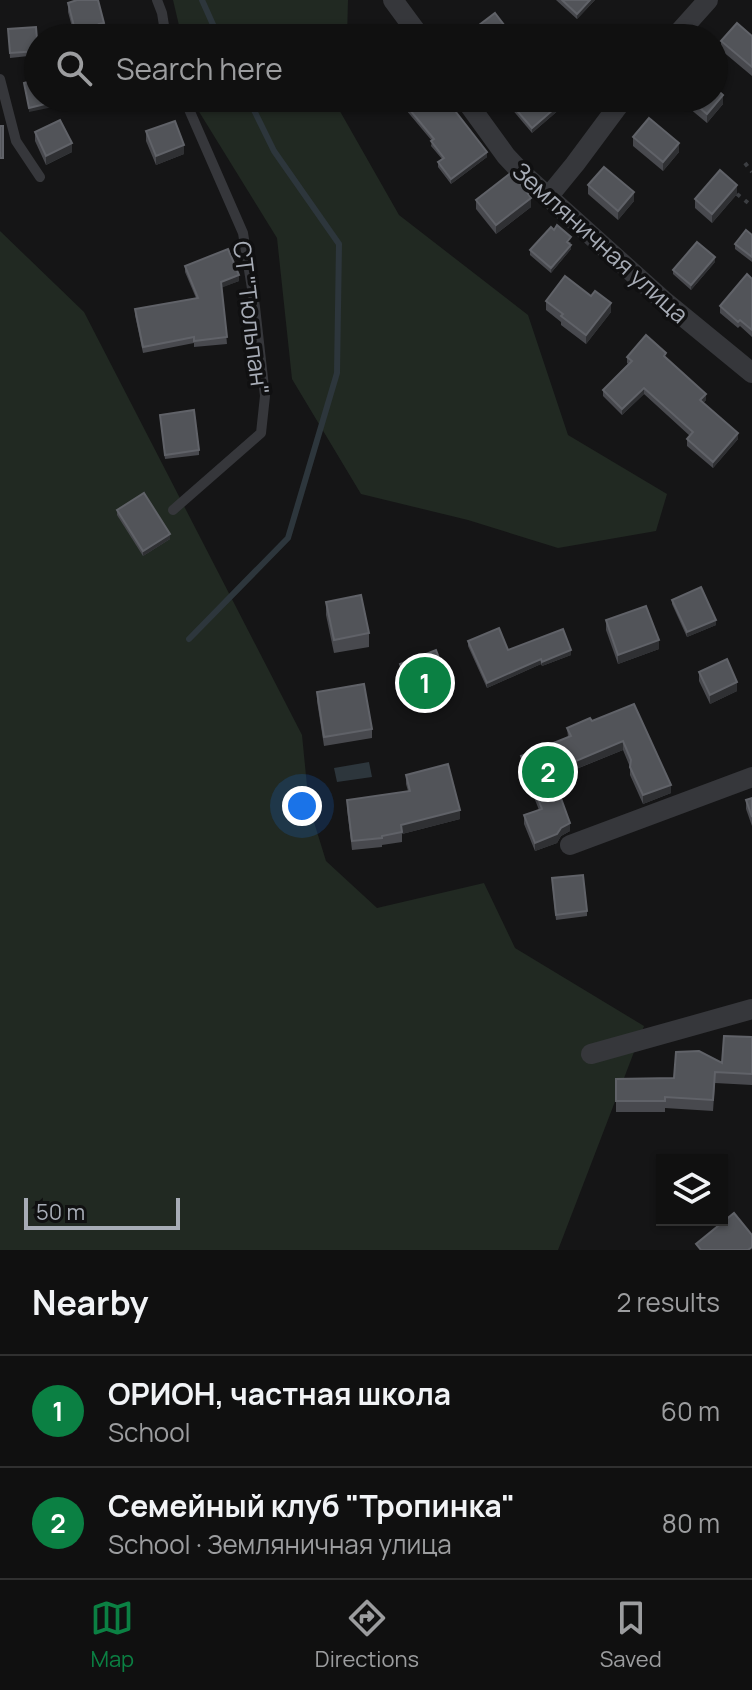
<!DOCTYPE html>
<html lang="en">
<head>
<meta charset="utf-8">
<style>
  body { margin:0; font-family:Manrope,sans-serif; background:#191919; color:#f1f3f6 }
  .controls { position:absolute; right:24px; bottom:24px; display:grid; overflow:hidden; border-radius:0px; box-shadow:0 2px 6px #0004 }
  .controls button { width:72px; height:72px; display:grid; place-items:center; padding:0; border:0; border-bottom:2px solid #303030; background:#101010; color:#f1f3f6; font:40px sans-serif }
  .scale { position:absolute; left:24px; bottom:20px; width:156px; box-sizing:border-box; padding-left:8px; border:4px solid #a7acb6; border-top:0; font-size:22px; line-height:28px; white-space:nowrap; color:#a7acb6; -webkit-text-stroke:6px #101011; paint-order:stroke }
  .you { position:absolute; left:302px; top:806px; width:28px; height:28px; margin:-20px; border:6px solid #fff; border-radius:50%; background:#1a73e8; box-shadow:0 0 0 12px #1a73e833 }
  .badge { display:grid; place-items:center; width:52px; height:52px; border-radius:50%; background:#0b8043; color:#fff; font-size:26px; font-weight:700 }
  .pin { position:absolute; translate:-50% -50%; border:4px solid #fff; box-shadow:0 2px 8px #0006 }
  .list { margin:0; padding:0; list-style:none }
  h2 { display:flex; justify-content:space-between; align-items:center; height:104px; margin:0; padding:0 32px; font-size:34px }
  h2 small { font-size:26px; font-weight:400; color:#9c9d9f }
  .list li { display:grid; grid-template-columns:52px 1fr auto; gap:24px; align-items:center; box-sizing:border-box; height:112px; padding:0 32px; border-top:2px solid #303030 }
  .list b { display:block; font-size:30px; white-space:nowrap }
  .list p { margin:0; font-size:26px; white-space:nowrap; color:#9c9d9f }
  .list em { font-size:26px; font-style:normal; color:#9c9d9f }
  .icon { flex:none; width:44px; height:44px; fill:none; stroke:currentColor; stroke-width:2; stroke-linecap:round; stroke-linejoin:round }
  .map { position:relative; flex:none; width:752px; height:1250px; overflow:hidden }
  .search { position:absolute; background:#101010; box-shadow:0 2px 6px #0004; left:24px; right:24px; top:24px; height:88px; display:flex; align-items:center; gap:20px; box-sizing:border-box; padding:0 28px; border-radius:44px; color:#9c9d9f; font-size:30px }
  .sheet { height:328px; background:#101010 }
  nav { display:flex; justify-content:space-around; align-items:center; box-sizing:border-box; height:112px; border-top:2px solid #303030; background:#101010; font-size:22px; color:#9c9d9f }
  nav a { display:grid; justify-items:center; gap:4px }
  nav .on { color:#0b8043 }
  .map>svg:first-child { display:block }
</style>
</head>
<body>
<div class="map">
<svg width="752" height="1250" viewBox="0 0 752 1250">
  <rect width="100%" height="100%" fill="#151516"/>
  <g fill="#212922">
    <path d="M173,0H348L347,38H182Z"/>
    <path d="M195,98H339L337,106L399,215L528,315L568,435L667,494L656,531L558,548L468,520L361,494L292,379L277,238L198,110Z"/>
    <path d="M0,231L84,312L302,735L309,806L326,861L377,908L484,883L515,948L644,1026L558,1250H0Z"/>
  </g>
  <path fill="#2d363c" d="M369,762L372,777L337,782L334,768Z"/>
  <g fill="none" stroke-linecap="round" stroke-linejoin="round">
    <g stroke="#2d363c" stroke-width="6">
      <path d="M202,0L219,38"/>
      <path d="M189,639L288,538L337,373L339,244L274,151L248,98"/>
    </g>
    <g stroke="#3c3e42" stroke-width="4" stroke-dasharray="4 6" stroke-linecap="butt">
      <path d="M745,163L752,172"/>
      <path d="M737,194L752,206"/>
    </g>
    <g stroke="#36373b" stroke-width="10">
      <path d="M157,0L162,13L166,38"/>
      <path d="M0,79L16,141L40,177"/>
      <path d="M173,510L261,433L265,396L255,307L243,233L184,98"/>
    </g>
    <g stroke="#36373b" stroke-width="20">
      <path d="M393,0L421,38"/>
      <path d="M674,38L708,0"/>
      <path d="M464,98L506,156L523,174L663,300L752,373"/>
      <path d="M548,197L575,164L624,98"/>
      <path d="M570,845L752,777"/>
      <path d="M591,1054L752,1009"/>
    </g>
  </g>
  <g fill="#48494e">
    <path d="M556,0H595L577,19Z"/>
    <path d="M68,3L104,32L107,38H75L68,12Z"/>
    <path d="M8,29L38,50V55L10,58Z"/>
    <path d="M752,36V76L721,50V41Z"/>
    <path d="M396,98H445L487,157L451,184L438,167V162L442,159L431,146L432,141Z"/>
    <path d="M506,98L561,108L532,133L506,102Z"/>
    <path d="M677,98H714L723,104L707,123Z"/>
    <path d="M146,131L184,154L156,165L146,141Z"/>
    <path d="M35,132L72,152L46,165L35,141Z"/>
    <path d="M633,137L679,152L663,171L633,146Z"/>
    <path d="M588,185L634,201L618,220L588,194Z"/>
    <path d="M737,194L712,223L695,208V199Z"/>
    <path d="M476,200L531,207L496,234L476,209Z"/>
    <path d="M752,235V262L735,249V244Z"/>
    <path d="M571,242L569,244L571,249L551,273L530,255V250Z"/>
    <path d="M715,262L691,290L673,274V270Z"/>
    <path d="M185,266L239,281L222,287L227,344L194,347V343L143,353L135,315V309L196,298L185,272Z"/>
    <path d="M752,279V337L740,326L738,328L720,313V306Z"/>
    <path d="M591,296L611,312L586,344L561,325V322L546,310V301Z"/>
    <path d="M627,357L666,358L706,400L703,403L738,439L713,468L687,446V439L690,436L644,394L622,415L603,396V390L628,364L627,363Z"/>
    <path d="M160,415L199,450V455L165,459Z"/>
    <path d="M117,510L170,539L143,556L117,515Z"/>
    <path d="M672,600L716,625L687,637L672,604Z"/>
    <path d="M326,602L369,633V647L334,653L326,615Z"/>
    <path d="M606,620L659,649L618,664L606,630Z"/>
    <path d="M468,641L508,650L571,655L542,666L541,664L487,688L468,646Z"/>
    <path d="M400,664L449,693L413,707L400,673Z"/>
    <path d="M699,672L737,691L710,704L699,681Z"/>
    <path d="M317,692L372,729V738L324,746L317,701Z"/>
    <path d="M634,704L671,793L643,804L630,775V767L623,750L574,770V779L557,786L570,831L561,836L557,843L535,851L524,824V815L539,810L521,764V756L568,737L567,728L592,721Z"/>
    <path d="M406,775L460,819L402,834V842L382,845V847L352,850L347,809V800L408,791L406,784Z"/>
    <path d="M752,798V826L746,809V800Z"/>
    <path d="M552,883L587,911V916L556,920Z"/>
    <path d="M752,1037V1085L715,1083L713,1111L665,1108V1112H616V1079L674,1078L722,1063Z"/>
  </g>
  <g fill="#2f3033">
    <path d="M590,0H595L577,19V14Z"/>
    <path d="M723,95V104L707,123V114Z"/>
    <path d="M53,102V107L29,112V108Z"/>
    <path d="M561,103V108L532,133V128Z"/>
    <path d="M72,143V152L46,165V156Z"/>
    <path d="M679,143V152L663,171V162Z"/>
    <path d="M184,145V154L156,165V156Z"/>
    <path d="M487,152V157L451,184V179Z"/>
    <path d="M737,185V194L712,223V214Z"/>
    <path d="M634,192V201L618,220V211Z"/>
    <path d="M531,198V207L496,234V225Z"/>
    <path d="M571,245V249L551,273V268Z"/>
    <path d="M715,257V262L691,290V285Z"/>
    <path d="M239,275V281L221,288V282Z"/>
    <path d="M611,303V312L586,344V335Z"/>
    <path d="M644,388V394L622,415V409Z"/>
    <path d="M706,394V400L700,407V400Z"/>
    <path d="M738,433V439L713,468V462Z"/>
    <path d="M170,534V539L143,556V551Z"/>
    <path d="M716,620V625L687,637V632Z"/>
    <path d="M659,640V649L618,664V655Z"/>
    <path d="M571,650V655L542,666V662Z"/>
    <path d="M541,659V664L487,688V683Z"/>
    <path d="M737,682V691L710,704V695Z"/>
    <path d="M449,684V693L413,707V698Z"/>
    <path d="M623,741V750L571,771V763Z"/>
    <path d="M574,771V779L554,787V779Z"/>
    <path d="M671,785V793L643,804V795Z"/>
    <path d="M460,810V819L402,834L401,825Z"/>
    <path d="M570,823V831L561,836L557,843L535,851V843Z"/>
  </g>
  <g fill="#525459" stroke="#606268" stroke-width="2">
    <path d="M77,0H98L104,23L99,24L107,38H77L68,3Z"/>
    <path d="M562,0H590L577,14Z"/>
    <path d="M495,13L514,38H462Z"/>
    <path d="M737,23L752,36V67L721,41Z"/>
    <path d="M36,27L38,51L10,53L8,29Z"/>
    <path d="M38,79V98H52L53,102L29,108L24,83Z"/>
    <path d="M714,87L723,95L707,114L688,98H714Z"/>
    <path d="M400,98H445L487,152L451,179L438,162L444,158L431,141L434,139Z"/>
    <path d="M506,98H556L561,103L532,128Z"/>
    <path d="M649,118L679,143L663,162L633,137Z"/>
    <path d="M60,120L72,143L46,156L35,132Z"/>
    <path d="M175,121L184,145L156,156L146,131Z"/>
    <rect x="0" y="126" width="3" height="32"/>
    <path d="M604,167L634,192L618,211L588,185Z"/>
    <path d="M720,170L737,185L712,214L695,199Z"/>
    <path d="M512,172L531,198L496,225L476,200Z"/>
    <path d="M557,225L571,237L567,242L571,245L551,268L530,250L551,227L554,230Z"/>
    <path d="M746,230L752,235V257L735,244Z"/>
    <path d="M697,242L715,257L691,285L673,270Z"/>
    <path d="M228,249L239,275L221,282L227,337L194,341V337L143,347L135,309L198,298L185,266Z"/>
    <path d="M747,274L752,279V330L740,320L738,322L720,306Z"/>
    <path d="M565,276L591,296L595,291L611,303L586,335L561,316L563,314L546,301Z"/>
    <path d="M646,335L666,353L664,356L706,394L700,400L738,433L713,462L687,439L693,432L644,388L622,409L603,390L632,361L627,357Z"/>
    <path d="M194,410L199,450L165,455L160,415Z"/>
    <path d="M144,493L170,534L143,551L117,510Z"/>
    <path d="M701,587L716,620L687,632L672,600Z"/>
    <path d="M361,595L369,633L334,640L326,602Z"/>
    <path d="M646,606L659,640L618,655L606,620Z"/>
    <path d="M499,628L508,650L563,629L571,650L542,662L541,659L487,683L468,641Z"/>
    <path d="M436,650L449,684L413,698L400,664Z"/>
    <path d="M727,659L737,682L710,695L699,672Z"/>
    <path d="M364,684L372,729L324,737L317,692Z"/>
    <path d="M634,704L671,785L643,795L630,767L631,760L623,741L571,763L574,771L554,779L570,823L561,828L557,834L535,843L524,815L542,809L521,756L571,736L567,728L590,718L592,721Z"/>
    <path d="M448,764L460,810L401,825L402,832L382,836V838L352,841L347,800L410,791L406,775Z"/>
    <path d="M752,798V817L746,800Z"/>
    <path d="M583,875L587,911L556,915L552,878Z"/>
    <path d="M724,1036L752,1037V1074L715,1072L713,1100L665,1097V1101H616V1079L674,1078L676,1052L699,1051L722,1063Z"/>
    <path d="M734,1213L752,1235V1247L748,1250H701L696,1244Z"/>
  </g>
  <g text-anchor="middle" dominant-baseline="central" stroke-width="7" stroke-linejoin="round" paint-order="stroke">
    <g font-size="24" fill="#a7acb6" stroke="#101011">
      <text transform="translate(601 242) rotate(42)">Земляничная улица</text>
      <text transform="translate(252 318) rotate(83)">СТ "Тюльпан"</text>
    </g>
  </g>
</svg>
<div class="controls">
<button><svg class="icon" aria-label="layers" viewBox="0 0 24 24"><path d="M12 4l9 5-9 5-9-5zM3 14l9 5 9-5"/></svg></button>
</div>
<div class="scale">50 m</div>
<div class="you"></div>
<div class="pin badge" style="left:425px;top:683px">1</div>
<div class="pin badge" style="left:548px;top:772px">2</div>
<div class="search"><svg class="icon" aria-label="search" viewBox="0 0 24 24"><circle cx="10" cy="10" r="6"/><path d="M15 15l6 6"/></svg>Search here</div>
</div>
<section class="sheet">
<h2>Nearby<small>2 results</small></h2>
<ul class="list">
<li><span class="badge">1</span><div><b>ОРИОН, частная школа</b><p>School</p></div><em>60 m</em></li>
<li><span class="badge">2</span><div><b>Семейный клуб &quot;Тропинка&quot;</b><p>School · Земляничная улица</p></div><em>80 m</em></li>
</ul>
</section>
<nav>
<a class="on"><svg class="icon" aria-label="map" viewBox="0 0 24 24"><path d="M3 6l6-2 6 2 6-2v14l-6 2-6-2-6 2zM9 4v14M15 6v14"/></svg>Map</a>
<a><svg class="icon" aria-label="directions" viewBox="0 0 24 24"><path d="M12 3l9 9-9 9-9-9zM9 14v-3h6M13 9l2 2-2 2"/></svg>Directions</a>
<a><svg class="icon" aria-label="saved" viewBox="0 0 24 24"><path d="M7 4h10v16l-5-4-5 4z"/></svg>Saved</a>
</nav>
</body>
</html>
